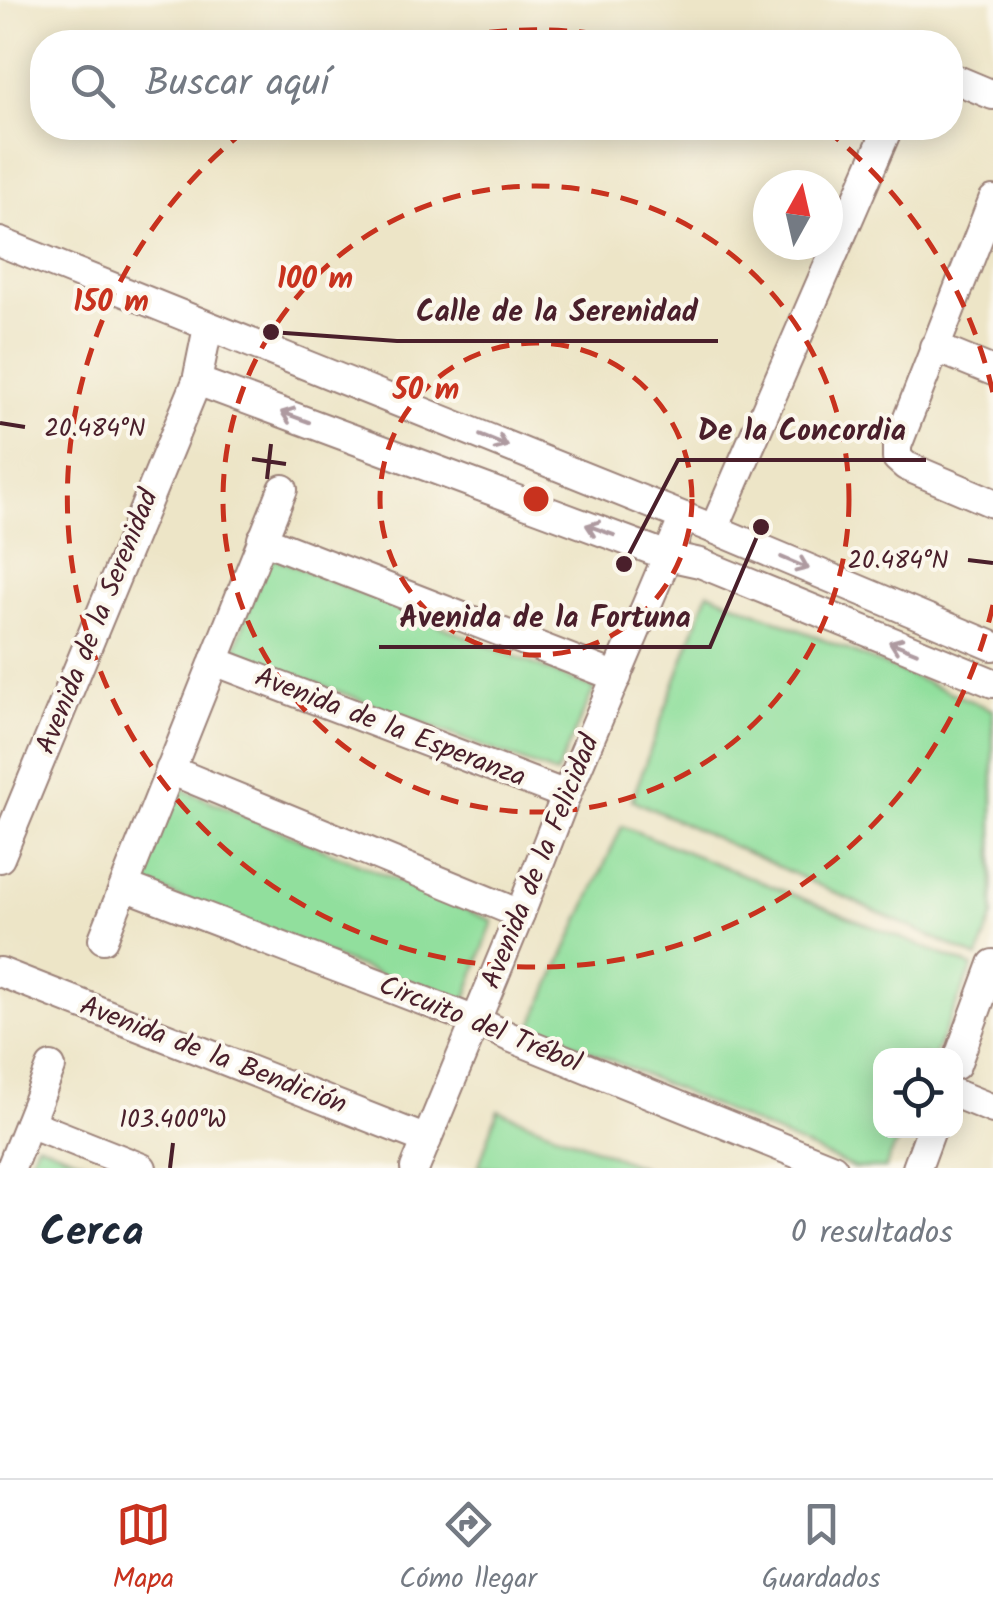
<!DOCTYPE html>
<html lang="es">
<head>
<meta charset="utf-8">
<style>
  body { margin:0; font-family:Kalam,sans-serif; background:#f6f6f7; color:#1f2937 }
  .controls { position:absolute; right:30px; bottom:30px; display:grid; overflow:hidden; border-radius:20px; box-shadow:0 5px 25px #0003 }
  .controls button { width:90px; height:90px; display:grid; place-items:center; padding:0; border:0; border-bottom:2px solid #e0e1e3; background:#fff; color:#1f2937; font:50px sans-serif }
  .compass { position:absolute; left:753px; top:170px; width:90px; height:90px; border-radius:50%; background:#fff; box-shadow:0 5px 25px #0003; rotate:8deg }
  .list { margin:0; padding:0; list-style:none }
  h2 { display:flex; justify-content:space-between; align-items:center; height:130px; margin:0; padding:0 40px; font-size:42px }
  h2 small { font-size:32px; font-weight:400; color:#747a83 }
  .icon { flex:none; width:55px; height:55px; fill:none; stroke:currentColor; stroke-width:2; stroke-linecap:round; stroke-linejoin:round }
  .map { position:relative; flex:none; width:993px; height:1168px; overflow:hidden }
  .search { position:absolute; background:#fff; box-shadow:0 5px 25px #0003; left:30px; right:30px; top:30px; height:110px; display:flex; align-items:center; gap:25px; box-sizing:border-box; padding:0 35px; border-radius:40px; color:#747a83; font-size:38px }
  .sheet { height:310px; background:#fff }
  nav { display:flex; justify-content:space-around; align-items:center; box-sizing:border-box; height:140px; border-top:2px solid #e0e1e3; background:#fff; font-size:28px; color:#747a83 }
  nav a { display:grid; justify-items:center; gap:5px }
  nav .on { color:#c8321e }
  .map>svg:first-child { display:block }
</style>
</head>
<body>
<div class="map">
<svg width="993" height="1168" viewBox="0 0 993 1168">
  <rect width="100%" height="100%" fill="#fbf7ec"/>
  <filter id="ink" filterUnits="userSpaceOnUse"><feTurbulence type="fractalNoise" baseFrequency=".01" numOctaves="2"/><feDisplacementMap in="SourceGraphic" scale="20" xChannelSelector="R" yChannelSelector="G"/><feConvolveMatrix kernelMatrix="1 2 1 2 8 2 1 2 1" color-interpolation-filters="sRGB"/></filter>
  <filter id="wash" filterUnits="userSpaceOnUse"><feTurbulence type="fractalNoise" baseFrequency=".0048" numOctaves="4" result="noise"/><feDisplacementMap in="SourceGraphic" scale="40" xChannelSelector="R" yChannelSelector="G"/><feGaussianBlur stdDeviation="2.25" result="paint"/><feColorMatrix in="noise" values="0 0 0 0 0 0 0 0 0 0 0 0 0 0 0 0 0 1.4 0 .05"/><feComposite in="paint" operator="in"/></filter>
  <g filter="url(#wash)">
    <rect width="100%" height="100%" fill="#ede5c7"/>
    <g fill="#91df9d" stroke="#6e7f64" stroke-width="2.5">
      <path d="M268,555L594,689L556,774L234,652Z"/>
      <path d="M708,592L993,710V915L978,958L632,800Z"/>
      <path d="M175,786L493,921L463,1007L143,883Z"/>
      <path d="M622,826L973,967L934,1055L880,1056V1130L902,1131L885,1168H854L532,1025Z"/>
      <path d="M498,1110L644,1168H478Z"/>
      <path d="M37,1143L102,1168H28Z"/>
    </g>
  </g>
  <g filter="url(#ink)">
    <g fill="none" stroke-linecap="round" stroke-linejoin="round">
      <g stroke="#9c8279" stroke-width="32">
        <g id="minor">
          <path d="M950,77L993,95"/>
          <path d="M993,200L897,446V458L906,466L993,503"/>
          <path d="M0,242L714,529L993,646"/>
          <path d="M934,347L993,371"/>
          <path d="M197,381L668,556L700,563L993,683"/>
          <path d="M714,529L888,128"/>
          <path d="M262,539L617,677"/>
          <path d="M214,661L566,795"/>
          <path d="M170,770L520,914"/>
          <path d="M0,858L197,381L208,327"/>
          <path d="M125,886L476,1021L512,1038L833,1168"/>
          <path d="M103,939L283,489"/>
          <path d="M0,972L427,1140"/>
          <path d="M956,1065L993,964"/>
          <path d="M956,1094L993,1109"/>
          <path d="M29,1123L142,1168"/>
          <path d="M11,1168L51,1067"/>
          <path d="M415,1168L520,914L566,795L684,517"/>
          <path d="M917,1168L931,1130"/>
        </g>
      </g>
      <use href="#minor" stroke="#fff" stroke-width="28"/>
    </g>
    <defs><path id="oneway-shaft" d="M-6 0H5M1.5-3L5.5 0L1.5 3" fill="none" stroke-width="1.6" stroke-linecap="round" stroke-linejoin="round" transform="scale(2.5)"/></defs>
    <g stroke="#ae9aa0">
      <use href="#oneway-shaft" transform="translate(295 417) rotate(-160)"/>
      <use href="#oneway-shaft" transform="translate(494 441) rotate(22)"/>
      <use href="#oneway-shaft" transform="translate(600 530) rotate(-160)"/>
      <use href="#oneway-shaft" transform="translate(795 563) rotate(23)"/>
      <use href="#oneway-shaft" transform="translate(903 647) rotate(-158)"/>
    </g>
  </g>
  <path fill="none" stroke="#4a1f2b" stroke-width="4" d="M0,423L25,427M252,459L286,464M267,479L271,444M968,560L993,563M170,1168L173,1143"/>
  <g fill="none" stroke="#c8321e" stroke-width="5" stroke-dasharray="18 12">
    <circle cx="536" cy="499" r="156"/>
    <circle cx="536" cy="499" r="313"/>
    <path d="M993 605A469 469 0 1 1 247 129M430 42A469 469 0 0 1 642 42M825 129A469 469 0 0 1 993 393"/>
  </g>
  <g text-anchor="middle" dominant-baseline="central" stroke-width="8" stroke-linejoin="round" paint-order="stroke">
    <g font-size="28" fill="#4a1f2b" stroke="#fbf7ec">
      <text transform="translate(98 622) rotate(-68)">Avenida de la Serenidad</text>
      <text transform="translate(390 728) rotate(21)">Avenida de la Esperanza</text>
      <text transform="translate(541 862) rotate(-68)">Avenida de la Felicidad</text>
      <text transform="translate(480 1025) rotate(22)">Circuito del Trébol</text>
      <text transform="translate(213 1056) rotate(21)">Avenida de la Bendición</text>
    </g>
  </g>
  <g font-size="25" text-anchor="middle" fill="#4a1f2b" stroke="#fbf7ec" stroke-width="8" stroke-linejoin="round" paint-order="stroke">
    <text x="95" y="436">20.484°N</text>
    <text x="898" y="568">20.484°N</text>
    <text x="173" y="1127">103.400°W</text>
  </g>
  <circle cx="536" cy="499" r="15" fill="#c8321e" stroke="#fbf7ec" stroke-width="5"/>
  <g font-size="30" text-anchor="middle" font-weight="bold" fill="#c8321e" stroke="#fbf7ec" stroke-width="8" stroke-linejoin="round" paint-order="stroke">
    <text x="315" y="288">100 m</text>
    <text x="111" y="311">150 m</text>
    <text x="426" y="399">50 m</text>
  </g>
  <path fill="none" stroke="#4a1f2b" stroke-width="4" d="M271 332L397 341H718M624 564L678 460H926M761 527L710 647H379"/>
  <g fill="#4a1f2b" stroke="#fbf7ec" stroke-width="4">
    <circle cx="271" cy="332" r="10"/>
    <circle cx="624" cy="564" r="10"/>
    <circle cx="761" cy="527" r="10"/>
  </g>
  <g font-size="30" text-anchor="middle" font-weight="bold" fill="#4a1f2b" stroke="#fbf7ec" stroke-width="8" stroke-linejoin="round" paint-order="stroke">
    <text x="557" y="321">Calle de la Serenidad</text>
    <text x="802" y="440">De la Concordia</text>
    <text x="545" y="627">Avenida de la Fortuna</text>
  </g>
</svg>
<div class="controls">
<button><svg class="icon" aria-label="locate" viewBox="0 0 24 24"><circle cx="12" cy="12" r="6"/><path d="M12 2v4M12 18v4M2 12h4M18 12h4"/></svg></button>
</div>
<svg class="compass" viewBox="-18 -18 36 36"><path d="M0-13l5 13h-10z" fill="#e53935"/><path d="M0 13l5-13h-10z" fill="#747a83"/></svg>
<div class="search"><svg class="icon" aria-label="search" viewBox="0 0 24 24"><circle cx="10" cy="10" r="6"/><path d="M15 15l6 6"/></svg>Buscar aquí</div>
</div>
<section class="sheet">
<h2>Cerca<small>0 resultados</small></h2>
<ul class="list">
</ul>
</section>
<nav>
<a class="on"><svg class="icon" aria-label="map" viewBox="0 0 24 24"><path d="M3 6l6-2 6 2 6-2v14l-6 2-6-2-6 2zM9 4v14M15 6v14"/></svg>Mapa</a>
<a><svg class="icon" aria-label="directions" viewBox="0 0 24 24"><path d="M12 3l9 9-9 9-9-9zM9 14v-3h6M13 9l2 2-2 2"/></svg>Cómo llegar</a>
<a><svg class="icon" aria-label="saved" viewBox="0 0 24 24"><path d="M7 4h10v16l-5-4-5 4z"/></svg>Guardados</a>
</nav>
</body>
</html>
